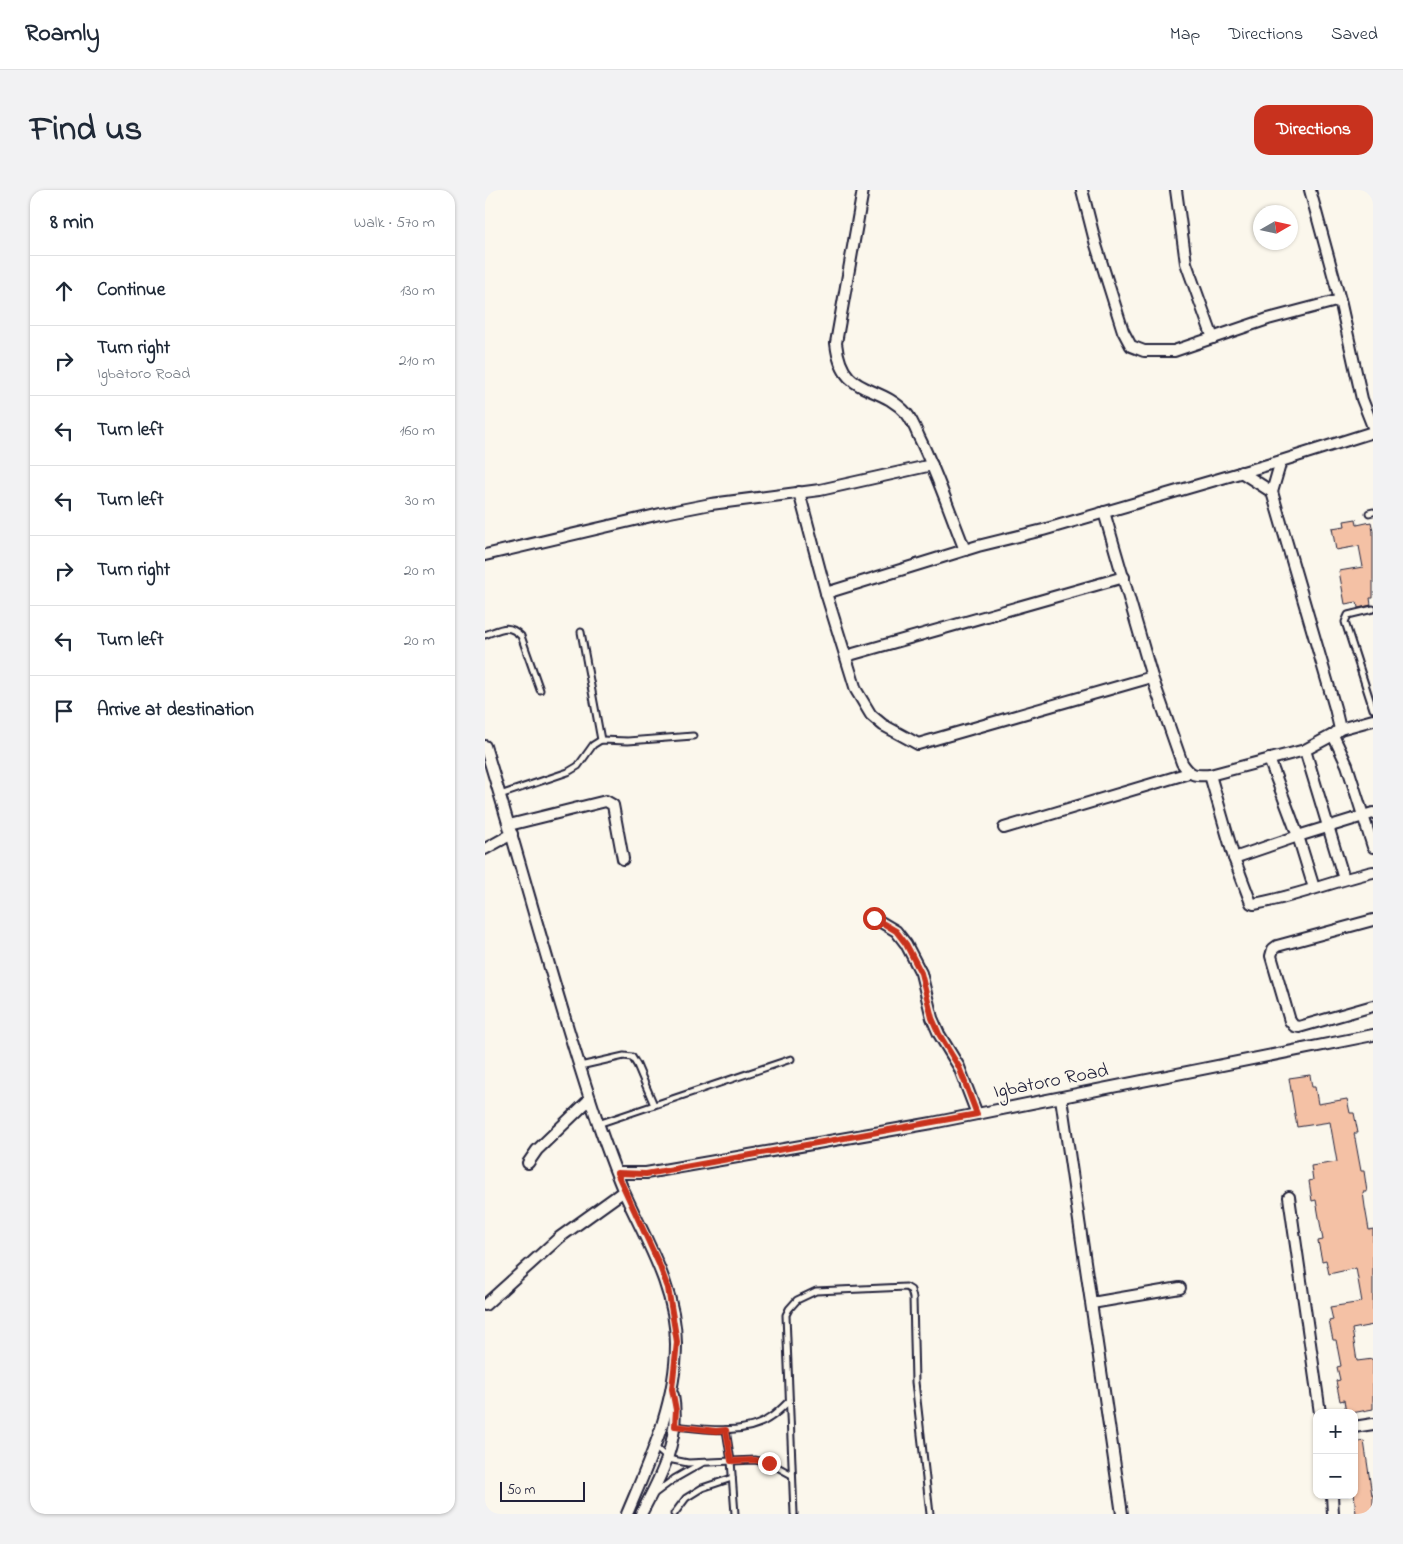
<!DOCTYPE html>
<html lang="en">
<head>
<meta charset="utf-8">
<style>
  body { margin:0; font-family:"Indie Flower",sans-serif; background:#f2f2f3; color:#1f2937 }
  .controls { position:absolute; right:15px; bottom:15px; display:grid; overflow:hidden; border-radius:10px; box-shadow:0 1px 4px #0004 }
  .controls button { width:45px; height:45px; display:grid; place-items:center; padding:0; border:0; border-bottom:1px solid #e0e1e3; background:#fff; color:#1f2937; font:25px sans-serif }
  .compass { position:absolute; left:768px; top:15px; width:45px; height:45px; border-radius:50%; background:#fff; box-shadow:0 1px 4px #0004; rotate:81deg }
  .scale { position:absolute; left:15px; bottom:12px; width:85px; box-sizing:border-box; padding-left:5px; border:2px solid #22223b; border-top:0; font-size:14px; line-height:18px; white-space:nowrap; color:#22223b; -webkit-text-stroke:4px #fbf7ec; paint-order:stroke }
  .stop { position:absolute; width:15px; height:15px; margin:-11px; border:4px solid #c8321e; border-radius:50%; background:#fff }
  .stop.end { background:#c8321e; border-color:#fff; box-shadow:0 1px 5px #0008 }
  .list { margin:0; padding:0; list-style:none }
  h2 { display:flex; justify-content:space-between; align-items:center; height:65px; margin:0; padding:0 20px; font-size:21px }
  h2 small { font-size:16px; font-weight:400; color:#747a83 }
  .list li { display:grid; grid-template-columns:32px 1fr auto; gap:15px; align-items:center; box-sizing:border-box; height:70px; padding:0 20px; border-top:1px solid #e0e1e3 }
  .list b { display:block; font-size:19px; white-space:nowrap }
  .list p { margin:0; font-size:16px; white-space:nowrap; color:#747a83 }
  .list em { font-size:16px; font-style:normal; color:#747a83 }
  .icon { flex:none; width:28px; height:28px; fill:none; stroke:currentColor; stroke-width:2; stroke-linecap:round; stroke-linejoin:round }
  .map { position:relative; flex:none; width:888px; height:1324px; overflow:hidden; border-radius:15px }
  header { display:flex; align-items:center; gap:30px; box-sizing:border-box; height:70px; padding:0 25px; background:#fff; border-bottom:1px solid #e0e1e3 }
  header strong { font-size:24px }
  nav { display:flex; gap:28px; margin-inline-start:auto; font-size:18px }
  .intro { display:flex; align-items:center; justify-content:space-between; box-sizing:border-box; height:120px; padding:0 30px }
  h1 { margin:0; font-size:35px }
  .button { padding:12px 22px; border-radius:15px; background:#c8321e; color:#fff; font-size:18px; font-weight:700 }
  main { display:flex; gap:30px; padding:0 30px }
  aside { flex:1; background:#fff; border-radius:15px; box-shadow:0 1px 4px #0004 }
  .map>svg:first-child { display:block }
</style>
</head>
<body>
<header>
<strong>Roamly</strong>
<nav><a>Map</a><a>Directions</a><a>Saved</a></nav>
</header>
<div class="intro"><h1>Find us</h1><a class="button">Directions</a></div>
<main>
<aside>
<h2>8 min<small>Walk · 570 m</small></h2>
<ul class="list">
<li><svg class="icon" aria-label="ahead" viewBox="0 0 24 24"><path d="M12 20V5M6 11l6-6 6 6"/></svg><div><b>Continue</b></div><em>130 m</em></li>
<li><svg class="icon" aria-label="right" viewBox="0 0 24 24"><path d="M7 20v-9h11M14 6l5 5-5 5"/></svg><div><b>Turn right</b><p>Igbatoro Road</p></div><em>210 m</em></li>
<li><svg class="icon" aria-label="left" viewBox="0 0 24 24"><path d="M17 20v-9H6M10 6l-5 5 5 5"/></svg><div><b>Turn left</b></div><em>160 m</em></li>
<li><svg class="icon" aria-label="left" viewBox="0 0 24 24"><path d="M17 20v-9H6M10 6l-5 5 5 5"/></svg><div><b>Turn left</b></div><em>30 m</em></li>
<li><svg class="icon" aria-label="right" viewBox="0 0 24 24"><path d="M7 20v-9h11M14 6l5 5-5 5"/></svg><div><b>Turn right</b></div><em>20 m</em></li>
<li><svg class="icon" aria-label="left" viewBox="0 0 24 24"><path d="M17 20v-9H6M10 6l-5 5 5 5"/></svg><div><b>Turn left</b></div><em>20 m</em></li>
<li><svg class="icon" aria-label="arrive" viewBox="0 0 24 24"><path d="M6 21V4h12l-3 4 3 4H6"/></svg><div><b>Arrive at destination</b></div></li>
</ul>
</aside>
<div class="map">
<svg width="888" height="1324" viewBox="0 0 888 1324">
  <rect width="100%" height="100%" fill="#fbf7ec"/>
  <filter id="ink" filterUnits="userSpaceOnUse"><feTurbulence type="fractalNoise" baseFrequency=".02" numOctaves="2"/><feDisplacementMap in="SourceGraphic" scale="10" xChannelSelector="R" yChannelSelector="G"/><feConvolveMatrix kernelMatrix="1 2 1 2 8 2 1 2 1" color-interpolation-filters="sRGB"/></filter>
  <g filter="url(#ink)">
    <g fill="#f4c1a5" stroke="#22223b">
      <path d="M871,329L872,335L886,332L888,341V408H885L886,415L873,418L872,412L860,414L854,381L878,377L874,356L851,360L847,338L860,336L859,331Z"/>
      <path d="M825,885L827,897H830L833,914L862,909L865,923H869L873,943H869L876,981H879L882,1002H878L880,1017L884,1040L888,1039V1135L867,1139L872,1171L888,1169V1219L867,1223H861L859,1210L855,1211L851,1191L855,1190L852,1177L856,1176L851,1150H848L844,1131L848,1130L845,1117L877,1112L871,1078L844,1084L841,1070L837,1071L833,1051L838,1050L831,1010L827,1011L824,991L828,990L826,976L852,972L845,932L812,937L804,888Z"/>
      <path d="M879,1251L887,1305H888V1324H871L869,1302V1253Z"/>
    </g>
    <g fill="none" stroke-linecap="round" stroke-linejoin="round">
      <g stroke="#22223b" stroke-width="9">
        <g id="lane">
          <path d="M884,323L888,322"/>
          <path d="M888,419L863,425L860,432L888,519"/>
          <path d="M96,442L116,550"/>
          <path d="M0,445C16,439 23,433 36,446L55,500"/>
          <path d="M15,605L83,582L93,576L108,555L116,550L143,551L208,546"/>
          <path d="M95,876L139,866L147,867L152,875L169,915"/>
          <path d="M113,934L306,869"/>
          <path d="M190,1236C218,1239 261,1246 286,1227C292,1223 298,1217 303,1212"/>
          <path d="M241,1240L246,1271L250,1324"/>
          <path d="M170,1257L183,1269L203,1273L270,1270L285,1273L307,1285"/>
          <path d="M169,1304L189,1289L217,1273"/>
          <path d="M189,1324L201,1308L217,1298L247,1288"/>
          <path d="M309,1324L301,1125L304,1119L312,1110L331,1101L421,1097L426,1100L428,1108L430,1192L445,1324"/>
        </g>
      </g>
      <g stroke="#22223b" stroke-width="14">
        <g id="street">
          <path d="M378,0L351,153C357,209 393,191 422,224C427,230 431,240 434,247C452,283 465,323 480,360"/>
          <path d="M597,0L611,55L638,141L646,156L659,161H689L783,129L855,110"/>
          <path d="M691,0L701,73L728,148"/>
          <path d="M825,0L855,110L877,209L888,237"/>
          <path d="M796,271L787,302L850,518L855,539L848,545L862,575L888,657"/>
          <path d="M756,282L787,302"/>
          <path d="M314,302L341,403L371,500L386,525L398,535L433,554L667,487"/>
          <path d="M619,322L667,487L697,573C706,586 709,586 725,585L820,560L848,545"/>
          <path d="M0,365L175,324L226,314L335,300L447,275"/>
          <path d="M341,403L493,356L558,340L796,271L888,242"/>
          <path d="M361,466L639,387"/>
          <path d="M855,539L888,530"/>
          <path d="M0,556C39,682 71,809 113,933C121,956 129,979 139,1002C161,1051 191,1098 191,1154C191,1214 165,1269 142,1324"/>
          <path d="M820,560L859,689"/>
          <path d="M784,569L813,646L829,698"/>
          <path d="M725,585L749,668L766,713L769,714C810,707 848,691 888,682"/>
          <path d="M24,635L121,611L128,615L138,669"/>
          <path d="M519,638L704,583"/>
          <path d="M0,659L27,644"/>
          <path d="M749,668L813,646L888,623"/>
          <path d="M389,728L411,741L421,754L436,783L447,828L454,844L474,877L492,924"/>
          <path d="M888,730L792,756L788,759L786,766L805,831L809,836L814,837L888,816"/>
          <path d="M576,908L637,1324"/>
          <path d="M43,973L52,960L105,909"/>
          <path d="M132,983H161L447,933L888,845"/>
          <path d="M804,1007L835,1223"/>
          <path d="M607,1113L695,1098"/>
          <path d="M0,1115L75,1047L139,1001"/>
          <path d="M869,1237L888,1234"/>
          <path d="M847,1305L848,1324"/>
          <path d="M156,1324C176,1287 196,1249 188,1205"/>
        </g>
      </g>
      <use href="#lane" stroke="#fbf7ec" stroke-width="5"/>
      <use href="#street" stroke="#fbf7ec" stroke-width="10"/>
    </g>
  </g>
  <g fill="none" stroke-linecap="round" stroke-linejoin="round" filter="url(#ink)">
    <path stroke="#c8321e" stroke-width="6" d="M284,1273L270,1270L246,1271L241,1240L231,1241L190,1236L191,1220L187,1199L192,1152L183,1098L174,1074L132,983L161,984L492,924L474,877L454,844L447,828L436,783L421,754L411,741L389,728"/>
  </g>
  <g text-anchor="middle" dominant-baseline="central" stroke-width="4" stroke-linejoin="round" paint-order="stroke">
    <g font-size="20" fill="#22223b" stroke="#fbf7ec">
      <text transform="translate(566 892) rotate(-11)">Igbatoro Road</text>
    </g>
  </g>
</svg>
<div class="controls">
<button>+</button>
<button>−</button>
</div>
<svg class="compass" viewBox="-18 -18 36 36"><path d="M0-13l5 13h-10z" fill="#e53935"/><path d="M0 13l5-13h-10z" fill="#747a83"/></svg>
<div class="scale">50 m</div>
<div class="stop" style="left:389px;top:728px"></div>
<div class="stop end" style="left:284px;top:1273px"></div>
</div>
</main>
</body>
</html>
